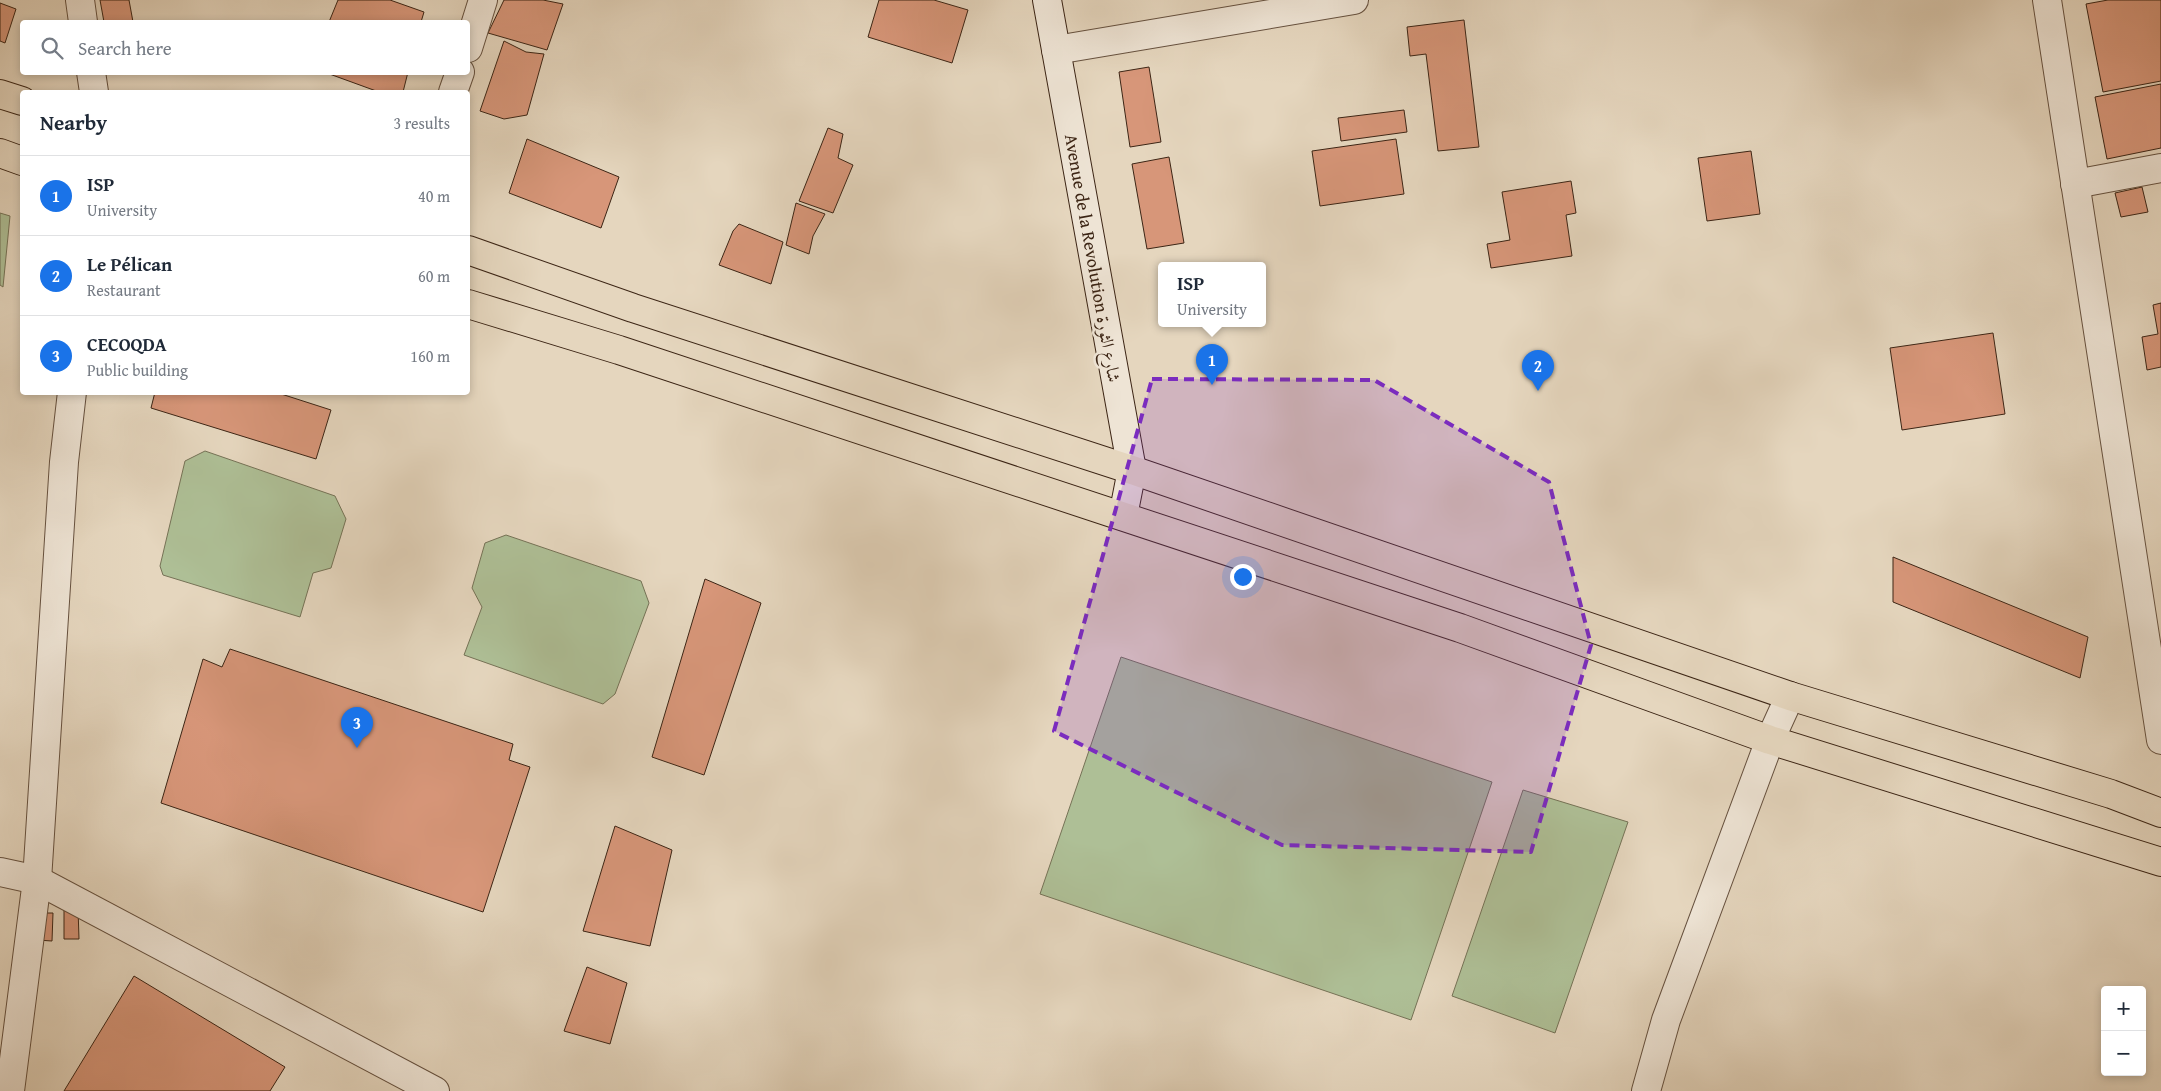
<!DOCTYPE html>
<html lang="en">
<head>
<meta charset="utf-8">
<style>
  body { margin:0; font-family:"Gentium Book Plus",Amiri,serif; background:#f2f2f3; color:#1f2937 }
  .controls { position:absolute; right:15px; bottom:15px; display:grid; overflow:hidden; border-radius:5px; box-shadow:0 2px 8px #0003 }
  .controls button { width:45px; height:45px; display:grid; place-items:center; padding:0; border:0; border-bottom:1px solid #e0e1e3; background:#fff; color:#1f2937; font:25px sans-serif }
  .you { position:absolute; left:1242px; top:576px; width:18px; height:18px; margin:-12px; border:4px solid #fff; border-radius:50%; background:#1a73e8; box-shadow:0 0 0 8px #1a73e833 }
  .badge { display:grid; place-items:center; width:32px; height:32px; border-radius:50%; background:#1a73e8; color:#fff; font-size:16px; font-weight:700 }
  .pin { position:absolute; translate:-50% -41px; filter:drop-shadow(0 1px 2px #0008) }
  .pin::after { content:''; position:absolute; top:26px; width:18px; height:15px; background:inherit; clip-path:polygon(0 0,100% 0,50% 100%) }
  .popup { position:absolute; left:1158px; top:262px; width:108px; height:65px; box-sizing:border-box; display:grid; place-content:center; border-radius:5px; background:#fff; filter:drop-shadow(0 1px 4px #0005); font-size:16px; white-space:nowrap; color:#747a83 }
  .popup b { font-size:19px; color:#1f2937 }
  .popup::after { content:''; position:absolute; left:50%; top:100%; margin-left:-10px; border:10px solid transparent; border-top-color:#fff }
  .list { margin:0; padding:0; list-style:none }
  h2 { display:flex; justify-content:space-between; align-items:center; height:65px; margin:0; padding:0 20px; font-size:21px }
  h2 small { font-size:16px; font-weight:400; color:#747a83 }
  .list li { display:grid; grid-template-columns:32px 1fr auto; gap:15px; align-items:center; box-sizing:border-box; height:80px; padding:0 20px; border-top:1px solid #e0e1e3 }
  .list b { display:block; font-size:19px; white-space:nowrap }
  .list p { margin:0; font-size:16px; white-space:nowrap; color:#747a83 }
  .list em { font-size:16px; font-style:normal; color:#747a83 }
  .icon { flex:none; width:28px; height:28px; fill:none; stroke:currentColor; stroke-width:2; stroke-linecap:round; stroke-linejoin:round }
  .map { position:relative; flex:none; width:2161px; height:1091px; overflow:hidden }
  .search { position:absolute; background:#fff; box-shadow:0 2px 8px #0003; left:20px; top:20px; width:450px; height:55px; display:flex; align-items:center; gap:12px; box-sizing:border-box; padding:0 18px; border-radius:5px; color:#747a83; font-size:19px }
  .panel { position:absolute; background:#fff; box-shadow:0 2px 8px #0003; left:20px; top:90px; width:450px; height:305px; border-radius:5px }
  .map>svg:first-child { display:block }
</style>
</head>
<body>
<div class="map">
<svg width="2161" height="1091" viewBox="0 0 2161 1091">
  <rect width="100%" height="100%" fill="#e5d6be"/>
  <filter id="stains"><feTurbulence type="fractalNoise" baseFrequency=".004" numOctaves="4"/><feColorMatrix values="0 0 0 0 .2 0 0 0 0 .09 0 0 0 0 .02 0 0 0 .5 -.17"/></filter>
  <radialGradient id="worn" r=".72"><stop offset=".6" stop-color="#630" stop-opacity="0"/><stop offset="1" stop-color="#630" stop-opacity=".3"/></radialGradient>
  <g fill="#aebf96" stroke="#757256">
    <path d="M0,213L10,216L3,287L0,285Z"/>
    <path d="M205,451L335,496L346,519L331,568L313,573L300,617L163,575L160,566L185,461Z"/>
    <path d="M506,535L641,581L649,603L615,694L603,704L464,655L482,607L472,588L485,543Z"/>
    <path d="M1121,657L1492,782L1411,1020L1040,894Z"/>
    <path d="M1523,790L1628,822L1555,1033L1452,996Z"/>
  </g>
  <g fill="#d79679" stroke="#3c2515">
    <path d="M100,0H129L133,22H104Z"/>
    <path d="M338,0H390L424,12L421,22H329Z"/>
    <path d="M504,0H543L563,4L547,50L488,33Z"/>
    <path d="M879,0H934L968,10L952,63L868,37Z"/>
    <path d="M2108,0H2161V81L2103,92L2086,4Z"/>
    <path d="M0,3L16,9L5,43L0,41Z"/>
    <path d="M1464,20L1479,147L1438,151L1426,54L1410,56L1407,27Z"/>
    <path d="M504,41L526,52L544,54L527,115L504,119L480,111Z"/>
    <path d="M1149,67L1161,142L1130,147L1119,72Z"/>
    <path d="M324,72H408L403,92H379Z"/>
    <path d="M2161,84V148L2107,159L2095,97Z"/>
    <path d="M1404,110L1407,132L1341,141L1338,118Z"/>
    <path d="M828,128L843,134L838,158L853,165L833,213L799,201Z"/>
    <path d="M527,139L619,177L601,228L509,193Z"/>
    <path d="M1396,139L1404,194L1320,206L1312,151Z"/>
    <path d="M1751,151L1760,214L1707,221L1698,158Z"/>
    <path d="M1169,157L1184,243L1147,249L1132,164Z"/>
    <path d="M1571,181L1576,213L1566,215L1572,256L1491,268L1487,244L1510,240L1502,192Z"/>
    <path d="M2142,187L2148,212L2121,217L2115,193Z"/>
    <path d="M796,203L825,214L813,236L809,254L786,245Z"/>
    <path d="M739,224L783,242L771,284L719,265L733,231Z"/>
    <path d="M2161,303V367L2147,370L2142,337L2158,334L2153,305Z"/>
    <path d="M1993,333L2005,414L1902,430L1890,348Z"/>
    <path d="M155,392H275L331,410L316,459L151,408Z"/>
    <path d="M1893,557L2088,637L2080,678L1893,602Z"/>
    <path d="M705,579L761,603L704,775L652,757Z"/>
    <path d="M230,649L513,744L509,760L530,767L483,912L161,803L203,659L222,667Z"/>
    <path d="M615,826L672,850L650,946L583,931Z"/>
    <path d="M64,908H78L79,939H64Z"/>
    <path d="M38,913H53L52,941L37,940Z"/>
    <path d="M587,967L627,983L610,1044L564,1031Z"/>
    <path d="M134,976L285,1067L270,1091H64Z"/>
  </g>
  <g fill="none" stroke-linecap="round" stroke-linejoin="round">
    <g stroke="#66513f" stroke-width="30">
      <g id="street">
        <path d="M80,0L83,22"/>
        <path d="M2047,0L2161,740"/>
        <path d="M468,48L483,0"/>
        <path d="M1056,50L1354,0"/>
        <path d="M91,72L94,92"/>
        <path d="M453,92L460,72"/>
        <path d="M2075,184L2161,168"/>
        <path d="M0,872L37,880L435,1091"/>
        <path d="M10,1091L37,880L64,462L72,392"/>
        <path d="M1646,1091L1666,1020L1770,740L1790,696"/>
      </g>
    </g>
    <g stroke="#3c2515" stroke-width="30">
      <path id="secondary" d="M1047,0L1132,470L1123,516"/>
    </g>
    <g stroke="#3c2515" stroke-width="30">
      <g id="primary">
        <path d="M0,94L22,101"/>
        <path d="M0,153L22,161"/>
        <path d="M468,250L633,308L1132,470L1790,696L2111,794L2161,813"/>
        <path d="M468,304L619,350L1460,628L1770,740L2161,862"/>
      </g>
    </g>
    <use href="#street" stroke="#eee4d5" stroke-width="28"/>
    <use href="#secondary" stroke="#eee4d5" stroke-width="28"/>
    <use href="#primary" stroke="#e5d6be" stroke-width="28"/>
  </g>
  <path fill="#7b2cbf" fill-opacity="0.2" stroke="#7b2cbf" stroke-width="4" stroke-dasharray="10 6" stroke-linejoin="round" d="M1152,379L1374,380L1549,482L1591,645L1531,852L1282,845L1054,731Z"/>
  <g text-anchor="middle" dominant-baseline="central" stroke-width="5" stroke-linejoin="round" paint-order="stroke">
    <g font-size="18" fill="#3c2515" stroke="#eee4d5">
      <text transform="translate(1093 258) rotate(80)">Avenue de la Revolution شارع الثورة</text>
    </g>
  </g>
  <rect width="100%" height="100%" filter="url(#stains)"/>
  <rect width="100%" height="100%" fill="url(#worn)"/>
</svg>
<div class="controls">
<button>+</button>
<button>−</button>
</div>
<div class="you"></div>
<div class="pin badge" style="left:1212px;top:385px">1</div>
<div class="popup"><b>ISP</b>University</div>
<div class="pin badge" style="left:1538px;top:391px">2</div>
<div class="pin badge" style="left:357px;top:748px">3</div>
<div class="search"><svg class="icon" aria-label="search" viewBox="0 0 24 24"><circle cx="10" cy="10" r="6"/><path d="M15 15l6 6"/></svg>Search here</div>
<section class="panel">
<h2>Nearby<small>3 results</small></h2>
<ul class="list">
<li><span class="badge">1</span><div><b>ISP</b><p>University</p></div><em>40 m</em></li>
<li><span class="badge">2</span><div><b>Le Pélican</b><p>Restaurant</p></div><em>60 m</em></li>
<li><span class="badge">3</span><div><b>CECOQDA</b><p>Public building</p></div><em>160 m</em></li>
</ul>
</section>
</div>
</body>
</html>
